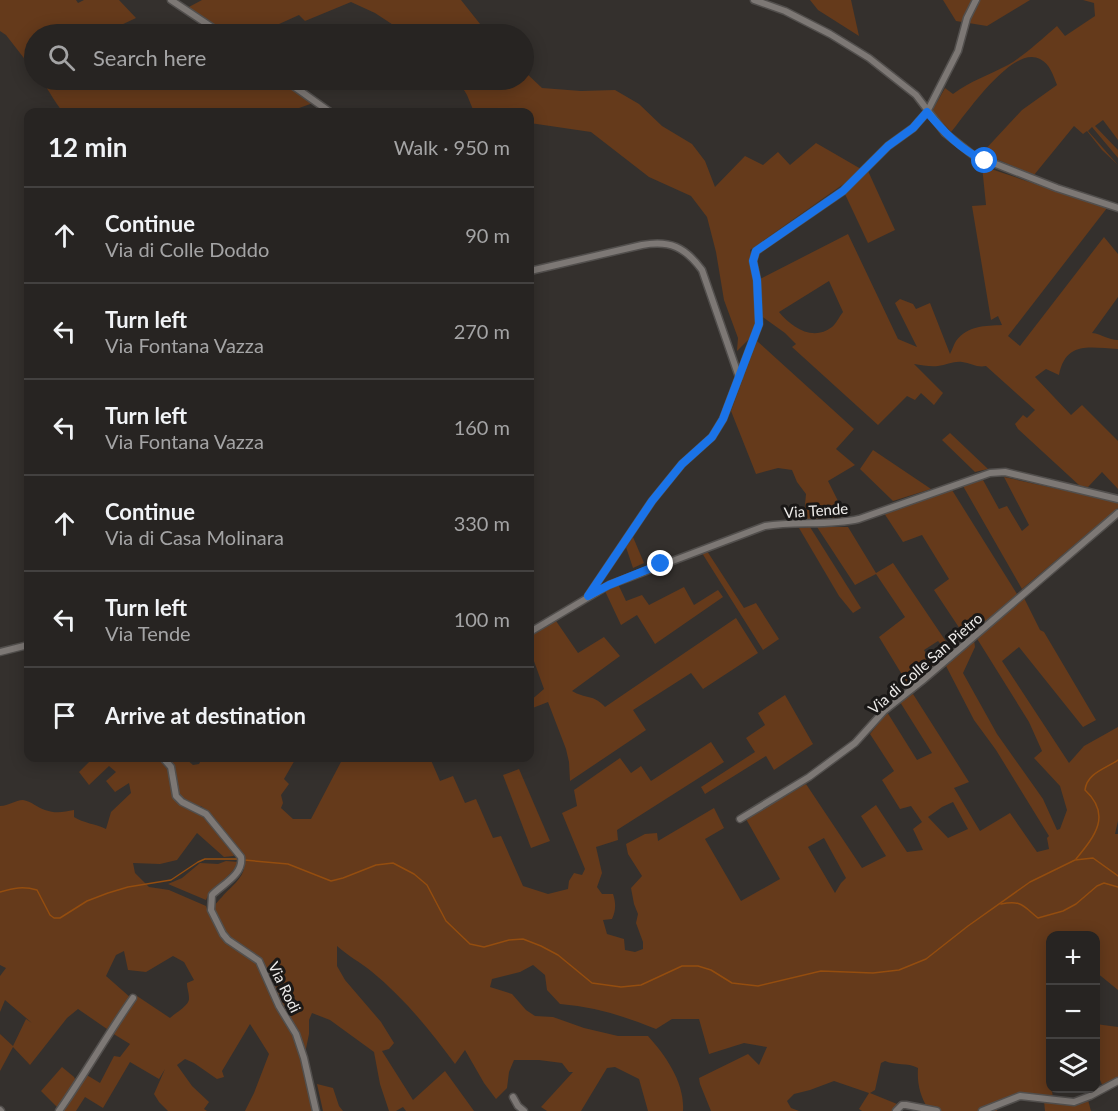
<!DOCTYPE html>
<html lang="en">
<head>
<meta charset="utf-8">
<style>
  body { margin:0; font-family:Lato,sans-serif; background:#33302f; color:#f1f3f6 }
  .controls { position:absolute; right:18px; bottom:18px; display:grid; overflow:hidden; border-radius:12px; box-shadow:0 3px 15px #0003 }
  .controls button { width:54px; height:54px; display:grid; place-items:center; padding:0; border:0; border-bottom:2px solid #434140; background:#272422; color:#f1f3f6; font:30px sans-serif }
  .stop { position:absolute; width:18px; height:18px; margin:-14px; border:4px solid #1a73e8; border-radius:50%; background:#fff }
  .stop.end { background:#1a73e8; border-color:#fff; box-shadow:0 2px 6px #0008 }
  .list { margin:0; padding:0; list-style:none }
  h2 { display:flex; justify-content:space-between; align-items:center; height:78px; margin:0; padding:0 24px; font-size:26px }
  h2 small { font-size:20px; font-weight:400; color:#a4a4a5 }
  .list li { display:grid; grid-template-columns:39px 1fr auto; gap:18px; align-items:center; box-sizing:border-box; height:96px; padding:0 24px; border-top:2px solid #434140 }
  .list b { display:block; font-size:22px; white-space:nowrap }
  .list p { margin:0; font-size:20px; white-space:nowrap; color:#a4a4a5 }
  .list em { font-size:20px; font-style:normal; color:#a4a4a5 }
  .icon { flex:none; width:33px; height:33px; fill:none; stroke:currentColor; stroke-width:2; stroke-linecap:round; stroke-linejoin:round }
  .map { position:relative; flex:none; width:1118px; height:1111px; overflow:hidden }
  .search { position:absolute; background:#272422; box-shadow:0 3px 15px #0003; left:24px; top:24px; width:510px; height:66px; display:flex; align-items:center; gap:15px; box-sizing:border-box; padding:0 21px; border-radius:33px; color:#a4a4a5; font-size:22px }
  .panel { position:absolute; background:#272422; box-shadow:0 3px 15px #0003; left:24px; top:108px; width:510px; height:654px; border-radius:12px }
  .map>svg:first-child { display:block }
</style>
</head>
<body>
<div class="map">
<svg width="1118" height="1111" viewBox="0 0 1118 1111">
  <rect width="100%" height="100%" fill="#34302d"/>
  <g fill="#653a1b" fill-rule="evenodd">
    <path d="M0,0H76L78,3L84,0H119L136,18L102,34H34V71L6,35L0,31Z"/>
    <path d="M202,0H461L488,34H407L375,13L351,2L305,21L299,15L257,34H226L187,8Z"/>
    <path d="M810,0H851L859,36L818,10Z"/>
    <path d="M943,0H1030L987,26L956,21Z"/>
    <path d="M1083,0H1118V140L1103,120L1095,126L1118,150V158L1092,127L1088,131L1118,165L1102,150L1087,131L1083,134L1074,126L1034,175L982,153L1022,110L1057,85C1053,75 1050,64 1040,59C1013,44 966,114 951,132L932,111L945,88L953,94C970,81 989,75 1008,65C1025,55 1042,39 1057,26L1065,36L1095,16L1094,3Z"/>
    <path d="M524,71L542,88L581,91L615,90L639,104L662,126L692,144L705,161L715,187L745,156L763,165L778,152L790,165L816,143L861,169L845,183L750,250L758,280L848,234L898,339L917,347L895,303L900,299L913,304L916,309L930,303L950,354C952,350 954,344 956,341C968,325 985,326 1002,325L998,316L991,320L972,206L986,205L982,166L1107,208L1008,336L1020,346L1104,237L1118,254V297L1092,333C1102,334 1108,340 1118,340V349C1091,348 1066,340 1059,375L1046,369L1035,377L1071,415L1082,405L1118,441V489L1102,472L1088,487L1080,486L1018,429L1015,424L1023,415L1027,418L1035,410L986,366C977,368 971,363 962,362C954,361 946,365 938,366C930,367 922,365 914,364L943,393L934,405L921,393L915,400L907,396L878,425L792,347L796,344L785,333L760,315L755,333L737,351L738,338L724,300L716,252L707,217L691,196L649,177L591,132L530,123V112H474L467,95L458,80H524ZM829,281L843,312C839,317 836,324 832,327C813,342 791,327 779,312Z"/>
    <path d="M41,80H202L207,90L230,80H280L313,103L288,112H64C57,107 48,88 41,80Z"/>
    <path d="M868,171L895,230L868,243L844,192Z"/>
    <path d="M757,341L854,429L836,449L855,465L828,481L842,509L843,519H808L804,516L806,494L797,482L792,470L778,468L756,474L731,411Z"/>
    <path d="M950,433L988,469L975,472L942,440Z"/>
    <path d="M873,450L931,489L893,501L860,469Z"/>
    <path d="M1004,477L1118,502V508L1022,589L963,486L983,480L999,509L1007,506L1022,531L1029,525Z"/>
    <path d="M952,490L1017,594L966,638L934,590L949,579L922,535L903,542L884,513Z"/>
    <path d="M810,527L861,608L853,613L839,596L799,528Z"/>
    <path d="M817,527H848L876,573L893,563L951,649L948,652L938,641L924,650L933,666L909,686L879,637L905,617L876,574L855,585Z"/>
    <path d="M633,537L644,563L633,568L626,547Z"/>
    <path d="M707,551L744,608L756,603L779,639L763,650L702,553Z"/>
    <path d="M618,584L626,601L642,595L649,605L684,587L694,605L718,590L723,597L655,644L637,615L621,625L605,591Z"/>
    <path d="M1024,598L1040,630L1044,632L1096,720L1083,727L1019,647L1002,661L1069,763L1084,746L1118,727V821L1115,834H1118V990L1096,972V936H1050V972L1048,976L1050,984V1043L1046,1049L1053,1098L1021,1094L996,1106L997,1111H937L928,1109C920,1095 917,1084 918,1068C907,1062 896,1066 885,1061L881,1063L875,1090L870,1093L897,1104L894,1111H862L859,1109L869,1093L834,1081L810,1090L794,1094L787,1101L791,1108L799,1111H711L700,1084L699,1078L748,1054L759,1065L767,1047L744,1043L709,1054L699,1019H672L656,1029C624,1016 595,1007 560,1004L547,990L545,975L533,965L520,972L492,979L490,987L512,994L526,1010L535,1016L553,1017L584,1028L618,1036H648C666,1056 685,1083 683,1111H648L639,1079L615,1067L607,1068L581,1111H547L541,1107L573,1072H569L562,1063L539,1060H514L509,1072L507,1088L496,1099L484,1083L465,1050L455,1064C429,1029 404,998 371,971C360,962 348,956 337,946V966L345,980L381,1022L394,1043L389,1049L382,1051L413,1100L445,1071L474,1111H406L403,1107L396,1111H389L380,1084L374,1052L330,1020L312,1013L309,1020V1034L304,1058L316,1111H245L254,1093L269,1054L250,1024L222,1071L224,1077L217,1079L194,1063L185,1059L177,1065L192,1086L209,1102L204,1109L207,1111H168L159,1102L154,1094L165,1069L159,1079L130,1062L103,1108L85,1097L76,1111H63L85,1074L100,1083L114,1056L120,1057L130,1044L112,1033L137,996L170,1018C175,1013 190,1005 189,998C189,992 187,989 187,983L194,980L184,962L173,956L146,972L128,970L124,951L116,955L106,976L131,998L107,1029L78,1009L67,1018L30,1065L13,1047L0,1071V1034L13,1046L26,1019L32,1023L5,1000L0,1012V976L6,968L0,965V806C9,806 15,800 23,800C31,801 38,808 45,810C56,814 64,812 74,810V817C83,823 96,824 106,829L111,812L131,793L129,783L115,792L106,781L116,772L109,766L89,785L79,772L93,758H185L193,765L199,764L202,758H296L284,779L289,784L281,795L283,803L281,808L293,819H311L343,758H430L440,781L453,776L465,803L476,799L493,838L501,836L523,886L548,894L568,889L569,881L574,873L582,875L585,869L562,813L577,806L574,790L620,758L631,773L641,766L651,781L711,742L724,762L617,830L618,840L596,847L602,873L597,887L602,894H613C616,903 616,910 612,919L603,920L607,934L624,939L625,950L635,952L643,949V942L636,923L638,914L634,904L631,888L642,876L628,854L626,844L645,834L657,833L658,841L714,808L724,828L705,839L741,901L780,879L746,819L806,784L862,868L886,856L861,816L876,805L907,852L923,850L913,829L922,822L911,806L900,809L882,780L894,771L870,734L887,712L917,760L932,753L900,702L913,694L969,782L954,788L980,831L1010,813L1037,852L1049,849L1047,838L1049,836L996,750L974,720L946,666L974,640L975,647L963,673L997,734L1043,799L1057,830L1060,829L1067,810L1060,786L1034,758L1042,751L1029,722L976,637ZM953,802L968,829L948,838L928,817L942,807ZM201,806L208,811L244,857C248,876 233,884 222,897C216,903 215,906 207,909L206,906L169,890L149,887L135,873L133,863L160,864L177,860L197,833L224,857L233,856L236,854L207,820L191,807ZM824,838L846,878L841,883L835,893L808,847Z"/>
    <path d="M554,618L578,653L604,637L620,656L572,691C585,699 594,694 605,707L736,618L758,653L703,689L691,673L633,710L646,730L570,781L569,762L566,749L548,702L530,709V701L544,689L530,650V635Z"/>
    <path d="M785,695L813,744L774,770L766,756L705,794L701,787L755,752L746,738L765,725L758,713Z"/>
    <path d="M519,769L550,841L531,848L503,775Z"/>
    <path d="M226,861L238,862C230,880 212,884 206,900L168,884L182,878L200,863L218,864Z"/>
    <path d="M1096,1024L1118,1027V1077L1103,1087L1096,1070Z"/>
    <path d="M62,1067L74,1077L76,1081L58,1108L41,1091Z"/>
    <path d="M317,1084L333,1088L339,1106L343,1111H323Z"/>
    <path d="M1088,1100L1091,1111H1045L1044,1101L1058,1104Z"/>
  </g>
  <g fill="none" stroke-linecap="round" stroke-linejoin="round">
    <g stroke="#944d0f" stroke-width="1.5">
      <path d="M1076,859C1095,836 1112,815 1085,790C1087,773 1105,769 1118,760"/>
      <path d="M244,860L288,864L331,881L343,878L376,865L393,863L414,874L427,885L446,921L470,944L484,947L509,940L523,939L541,946L558,955L592,983L621,987L641,985L682,966H698L711,970L732,983L758,986L821,971L873,973L899,970L926,959L968,926L1030,882L1075,860L1093,858L1118,876"/>
      <path d="M0,892C14,888 23,886 37,890L50,915L54,918H60L87,901L108,893L128,887L171,880L198,862L205,859H239"/>
      <path d="M1001,904C1022,900 1023,906 1038,918L1063,911L1076,904L1097,886L1104,883L1118,887"/>
    </g>
    <g stroke="#524f4d" stroke-width="9">
      <g id="minor">
        <path d="M171,0L222,34"/>
        <path d="M754,0L785,11L830,34L869,58L916,95L945,133L973,155L1057,188L1118,208"/>
        <path d="M285,80L330,112"/>
        <path d="M530,271L642,245C670,240 685,247 702,270L739,377"/>
        <path d="M588,596L652,501L682,464L712,437L723,419L759,324L757,280L753,261L756,251L843,191L888,146L913,128L927,112L958,51L967,18L976,0"/>
        <path d="M530,632L609,585L765,526C796,521 828,526 859,519L990,473L1005,472L1118,499"/>
        <path d="M0,652L28,645"/>
        <path d="M163,758L171,767L176,796L182,802L206,814L241,857C244,874 223,884 212,895L211,910L223,934L228,940L259,961L279,1006L296,1034L304,1058L316,1111"/>
        <path d="M740,819L809,777L855,743L884,711L922,681L1118,513"/>
        <path d="M513,1097L518,1106L524,1111"/>
        <path d="M0,1110L1,1111"/>
        <path d="M59,1111C85,1074 107,1035 133,998"/>
        <path d="M896,1111L902,1105H906L937,1111"/>
        <path d="M982,1111L1020,1096L1074,1102L1090,1096L1118,1081"/>
      </g>
    </g>
    <use href="#minor" stroke="#7d7875" stroke-width="6"/>
  </g>
  <g fill="none" stroke-linecap="round" stroke-linejoin="round">
    <path stroke="#1a73e8" stroke-width="8" d="M661,564L609,585L588,596L652,501L682,464L712,437L723,419L759,324L757,280L753,261L756,251L843,191L888,146L913,128L927,112C944,132 961,150 985,161"/>
  </g>
  <g text-anchor="middle" dominant-baseline="central" stroke-width="6" stroke-linejoin="round" paint-order="stroke">
    <g font-size="15" fill="#eeecea" stroke="#1a1817">
      <text transform="translate(816 510) rotate(-4)">Via Tende</text>
      <text transform="translate(925 663) rotate(-41)">Via di Colle San Pietro</text>
      <text transform="translate(285 987) rotate(64)">Via Rodi</text>
    </g>
  </g>
</svg>
<div class="controls">
<button>+</button>
<button>−</button>
<button><svg class="icon" aria-label="layers" viewBox="0 0 24 24"><path d="M12 4l9 5-9 5-9-5zM3 14l9 5 9-5"/></svg></button>
</div>
<div class="stop" style="left:985px;top:161px"></div>
<div class="stop end" style="left:661px;top:564px"></div>
<div class="search"><svg class="icon" aria-label="search" viewBox="0 0 24 24"><circle cx="10" cy="10" r="6"/><path d="M15 15l6 6"/></svg>Search here</div>
<section class="panel">
<h2>12 min<small>Walk · 950 m</small></h2>
<ul class="list">
<li><svg class="icon" aria-label="ahead" viewBox="0 0 24 24"><path d="M12 20V5M6 11l6-6 6 6"/></svg><div><b>Continue</b><p>Via di Colle Doddo</p></div><em>90 m</em></li>
<li><svg class="icon" aria-label="left" viewBox="0 0 24 24"><path d="M17 20v-9H6M10 6l-5 5 5 5"/></svg><div><b>Turn left</b><p>Via Fontana Vazza</p></div><em>270 m</em></li>
<li><svg class="icon" aria-label="left" viewBox="0 0 24 24"><path d="M17 20v-9H6M10 6l-5 5 5 5"/></svg><div><b>Turn left</b><p>Via Fontana Vazza</p></div><em>160 m</em></li>
<li><svg class="icon" aria-label="ahead" viewBox="0 0 24 24"><path d="M12 20V5M6 11l6-6 6 6"/></svg><div><b>Continue</b><p>Via di Casa Molinara</p></div><em>330 m</em></li>
<li><svg class="icon" aria-label="left" viewBox="0 0 24 24"><path d="M17 20v-9H6M10 6l-5 5 5 5"/></svg><div><b>Turn left</b><p>Via Tende</p></div><em>100 m</em></li>
<li><svg class="icon" aria-label="arrive" viewBox="0 0 24 24"><path d="M6 21V4h12l-3 4 3 4H6"/></svg><div><b>Arrive at destination</b></div></li>
</ul>
</section>
</div>
</body>
</html>
